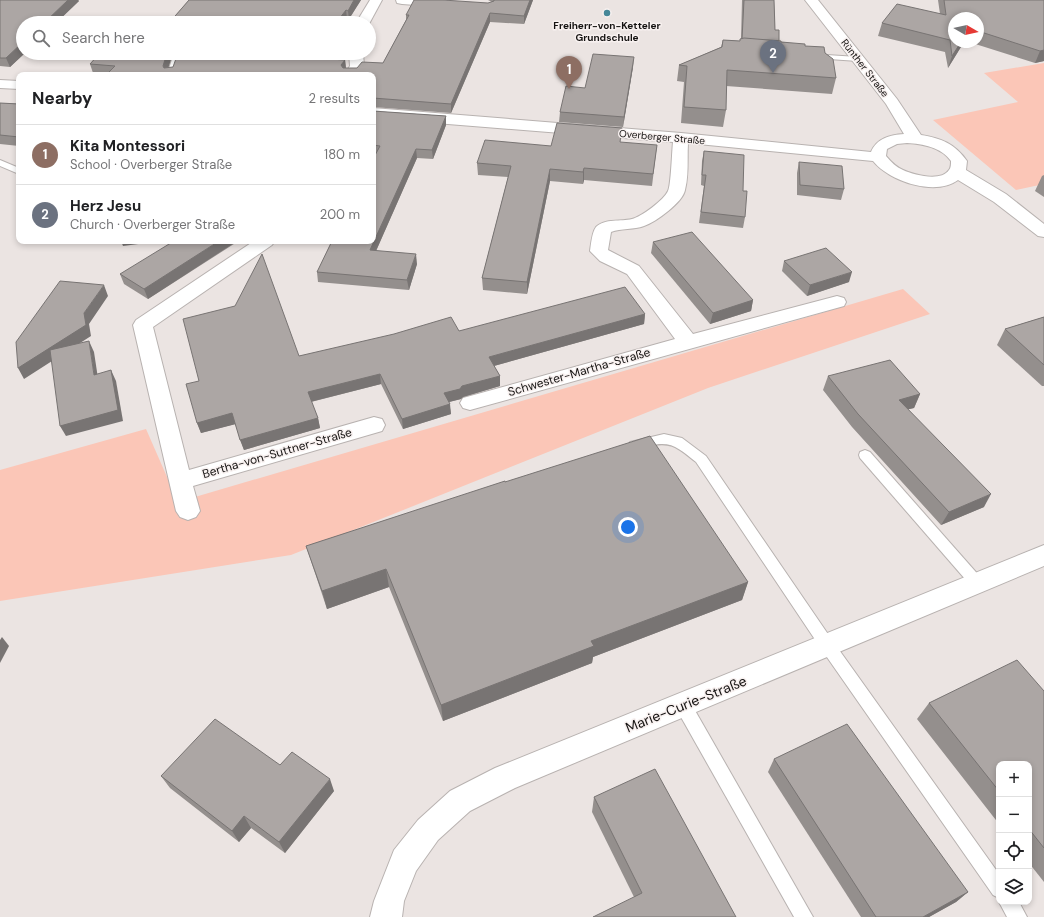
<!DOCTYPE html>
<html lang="en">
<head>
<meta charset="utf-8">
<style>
  body { margin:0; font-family:"DM Sans",sans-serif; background:#f6f6f6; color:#202124 }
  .controls { position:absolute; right:12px; bottom:12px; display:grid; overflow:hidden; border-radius:8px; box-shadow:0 2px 6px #0003 }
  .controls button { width:36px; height:36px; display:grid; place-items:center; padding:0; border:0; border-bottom:1px solid #e0e0e0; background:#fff; color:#202124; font:20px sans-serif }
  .compass { position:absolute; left:948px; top:12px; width:36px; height:36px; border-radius:50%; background:#fff; box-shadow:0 2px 6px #0003; rotate:99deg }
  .you { position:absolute; left:628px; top:527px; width:14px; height:14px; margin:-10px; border:3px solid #fff; border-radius:50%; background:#1a73e8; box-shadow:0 0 0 6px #1a73e833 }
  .badge { display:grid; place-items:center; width:26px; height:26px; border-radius:50%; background:#458798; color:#fff; font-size:13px; font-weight:700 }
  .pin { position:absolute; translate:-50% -33px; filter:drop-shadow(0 1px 2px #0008) }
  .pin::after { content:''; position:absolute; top:21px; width:14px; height:12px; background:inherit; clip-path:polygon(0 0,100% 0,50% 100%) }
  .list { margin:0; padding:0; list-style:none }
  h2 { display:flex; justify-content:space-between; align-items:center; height:52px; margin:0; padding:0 16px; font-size:17px }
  h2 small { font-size:13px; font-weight:400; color:#757577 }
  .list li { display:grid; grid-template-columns:26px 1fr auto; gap:12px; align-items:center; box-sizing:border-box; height:60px; padding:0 16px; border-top:1px solid #e0e0e0 }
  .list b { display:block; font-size:15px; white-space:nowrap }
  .list p { margin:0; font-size:13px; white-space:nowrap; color:#757577 }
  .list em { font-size:13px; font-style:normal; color:#757577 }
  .icon { flex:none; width:22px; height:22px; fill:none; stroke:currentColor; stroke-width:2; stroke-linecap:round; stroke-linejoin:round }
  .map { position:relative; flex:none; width:1044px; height:917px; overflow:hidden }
  .search { position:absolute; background:#fff; box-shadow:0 2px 6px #0003; left:16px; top:16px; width:360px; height:44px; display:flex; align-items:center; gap:10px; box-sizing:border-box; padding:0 14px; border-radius:22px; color:#757577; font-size:15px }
  .panel { position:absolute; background:#fff; box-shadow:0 2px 6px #0003; left:16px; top:72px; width:360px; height:172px; border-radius:8px }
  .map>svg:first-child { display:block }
</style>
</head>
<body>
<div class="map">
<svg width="1044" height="917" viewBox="0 0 1044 917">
  <rect width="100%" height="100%" fill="#ebe4e2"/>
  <g fill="#fbc6b7">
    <path d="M1044,63V184L1016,190L933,120L1018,102L984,73Z"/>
    <path d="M903,289L930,314L708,388L291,555L0,601V470L146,429L178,502Z"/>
  </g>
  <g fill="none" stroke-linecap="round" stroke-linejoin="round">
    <g stroke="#b8b2b0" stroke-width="2">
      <g id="service">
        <path d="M174,53H182L175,75H167Z"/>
        <path d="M811,54L858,57L862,59L858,61L814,58H811L810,56Z"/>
        <path d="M0,160L19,168V174L0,166Z"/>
        <path d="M664,434L682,438L706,456L832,640L999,874V898L993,895L822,650L696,462C679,449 672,440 649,446C642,447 637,450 630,448L629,445L630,442Z"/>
        <path d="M865,450L870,452L982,579L984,583L982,587L977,589L972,587L860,458L859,455L860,452Z"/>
        <path d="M683,698L689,700L813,917H794L677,710L675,705L677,700Z"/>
        <path d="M999,902H1019L1027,917H1007Z"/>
      </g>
    </g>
    <g stroke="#b8b2b0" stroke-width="2">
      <g id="minor">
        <path d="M370,0H382L369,24L356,23Z"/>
        <path d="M396,0H446L449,3L448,6L443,7L402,4L397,3Z"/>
        <path d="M805,0H818L897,99L921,135C941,138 955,144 967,161L966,170L1006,194L1044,224V237L1038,236L994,202L958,180C935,197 889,181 873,161L688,143C687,158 689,175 685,190C683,202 656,222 644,226C634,230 621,228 611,232L608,250L639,266L693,334L837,296L844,298L846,302L844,306L470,410L463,408L460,403L463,398L675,339L627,274L600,261L590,251C591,244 592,232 596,227C605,218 621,222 632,219C641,217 664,200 668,191C671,186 672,151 673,142L373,118V108L681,133L871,152C877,138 890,135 904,134L886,104ZM907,143C923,144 941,147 951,161C951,164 951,168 949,170C941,182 914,175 903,170C896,167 891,162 886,156L887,149L897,144Z"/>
        <path d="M349,53H363L364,66L358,75H344L350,66Z"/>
        <path d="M0,80L19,81V89L0,88Z"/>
        <path d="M254,241H275L272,245L153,327L189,470L374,417L382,419L385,425L382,431L193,486L200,511L196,517L188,520L180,517L176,511L133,325L136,320Z"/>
        <path d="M1044,545V566L515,788L470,811L438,840L416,871L404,901L402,917H370L374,901L394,850L418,820L450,791L495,768Z"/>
      </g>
    </g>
    <use href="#service" fill="#fff" fill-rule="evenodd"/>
    <use href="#minor" fill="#fff" fill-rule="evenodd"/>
  </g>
  <g fill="#948f8d">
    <path d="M0,0H78L79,1L56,23H23V53H25L10,67L0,66Z"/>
    <path d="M189,0H361L349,19H347L344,23H169Z"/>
    <path d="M471,0H533L524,24L490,22L451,113L373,107V75H106L107,74L93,73L90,64L100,53H173L168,68L322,53L320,56L332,59L345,60L346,68H357L383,63L406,20V15L488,3L492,2L488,0Z"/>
    <path d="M742,0H774L775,30L779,41L781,42L805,46L825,53L836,78L832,94L726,86V110L723,127L681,123L684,82L677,81L679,65L721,47L723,40L740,41L741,39Z"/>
    <path d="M938,0H1044V61L1035,63L969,42H978V18H954L964,42L948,68L945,52L878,36L882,23L940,14Z"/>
    <path d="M633,67L623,127L559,122L560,112L585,88Z"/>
    <path d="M0,103L19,104V146L0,144Z"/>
    <path d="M373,111L446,116V125L433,159L417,158L376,251L417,264L409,290L318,282L317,272L375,154H373Z"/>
    <path d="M657,145L652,186L584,180L583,184L550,181L527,294L483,290L482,278L508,177L478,175L477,163L551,146Z"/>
    <path d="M704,151L743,191L745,217L743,228L699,223L704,186L701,185L702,161Z"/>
    <path d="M799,162L844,189L841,200L797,195V173Z"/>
    <path d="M1044,175V197L1035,191L1042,176Z"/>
    <path d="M237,242L148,299L124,284L120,274Z"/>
    <path d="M653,242L753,300L751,311L710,324L651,253Z"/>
    <path d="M784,261L849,282L807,296L782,271Z"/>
    <path d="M645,314L644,324L494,366L500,376V386L463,397L461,399L449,402L451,414L403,429L381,384L311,402L318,418L320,428L244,450L235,424L201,433L197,423L299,356L459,331Z"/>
    <path d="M1044,317V386H1042L997,345L1005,329Z"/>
    <path d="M828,376L920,394L914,408L908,409L984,507L941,525L852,427L823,390Z"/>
    <path d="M505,482L748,582L742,600L593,657L592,663L443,721L389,587L327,609L306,546Z"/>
    <path d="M1044,691V882L1029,863V764H999V824L917,719L929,703Z"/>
    <path d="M774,759L968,892L956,902L929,917H861L768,772Z"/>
    <path d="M280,765L334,791L285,853L251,828L239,842L170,788L161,776Z"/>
    <path d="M594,797L736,917L634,897L592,812Z"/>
  </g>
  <g fill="#787473">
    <path d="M68,0H78L79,1L56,23H44Z"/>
    <path d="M354,0H361L349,19L348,11Z"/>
    <path d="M530,0H533L524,24V16Z"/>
    <path d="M346,10L347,19L344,23H336Z"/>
    <path d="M490,13V22L451,113V104Z"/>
    <path d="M23,42V53H25L10,67L6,58Z"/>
    <path d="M961,42H964L948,68L952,56Z"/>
    <path d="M1044,50V61L1035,63L1040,51Z"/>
    <path d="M167,53H173L166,75L163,66Z"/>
    <path d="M314,53H322L314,64L313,55Z"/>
    <path d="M634,57L633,67L623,127L624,117Z"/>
    <path d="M345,60L346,69L343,74L341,65Z"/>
    <path d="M446,116V125L433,159L432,150Z"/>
    <path d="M416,149L417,158L372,260L370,250Z"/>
    <path d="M584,168V180L583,184V172Z"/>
    <path d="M550,169V181L527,294V282Z"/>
    <path d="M121,241H146V243L123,246Z"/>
    <path d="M219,241H237L148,299L144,289Z"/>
    <path d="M416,254L417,264L409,290L407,280Z"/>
    <path d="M852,272L849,282L807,296L810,285Z"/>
    <path d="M104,285L108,296L89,324L91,336L24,379L18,368L84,313Z"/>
    <path d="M753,300L751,311L710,324L713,313Z"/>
    <path d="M645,314L644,324L490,367L489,357Z"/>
    <path d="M89,341L94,352L99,385L94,375Z"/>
    <path d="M111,370L116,381L123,421L66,436L60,426Z"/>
    <path d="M380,374L381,384L310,402L308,392Z"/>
    <path d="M500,376V386L463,397L461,399L445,403L444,393L462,386Z"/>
    <path d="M920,394L914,408L893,413L899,400Z"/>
    <path d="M450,404L451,414L403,429L402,419Z"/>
    <path d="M232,413L236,424L201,433L197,423Z"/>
    <path d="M318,418L320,428L244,450L240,440Z"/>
    <path d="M991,494L984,507L941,525L949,512Z"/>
    <path d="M386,569L389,587L327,609L322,591Z"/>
    <path d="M748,582L742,600L593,657L592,663L443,721L441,705L591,641Z"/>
    <path d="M2,637L9,646L0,663V640Z"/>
    <path d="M330,779L334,791L285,853L279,842Z"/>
    <path d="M244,816L251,828L239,842L232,831Z"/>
    <path d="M968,892L956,902L929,917H923Z"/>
  </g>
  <g fill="#aca6a4" stroke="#787473">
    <path d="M0,0H68L44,23H23V42L6,58H0Z"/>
    <path d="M189,0H354L348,11L346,10L336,23H169Z"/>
    <path d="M414,0H443L488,3L494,1V0H530L524,16L490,13L451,104L373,98V75H192L168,73L166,75H106L115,66L90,64L100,53H167L163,66L164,68L173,67L178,53H314L313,55L332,57L330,59L345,60L341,65L343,68H357L362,62L383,63L409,15H406Z"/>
    <path d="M744,0H774L775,30H779V41L742,39Z"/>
    <path d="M944,0H1044V50L1040,51L978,31V18H954V42H961L952,56L950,40L882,23L897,4L946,15Z"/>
    <path d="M744,38L781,41V42L805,44V46L824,47L825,53L833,59L836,78L727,70L726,110L684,107L687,66L679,65L722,47L723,40L740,41V39Z"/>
    <path d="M593,54L634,57L624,117L560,112L566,86L585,88Z"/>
    <path d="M0,103L19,104V137L0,135Z"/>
    <path d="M373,111L446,116L432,150L416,149L370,250L416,254L407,280L317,272L332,241H373V159L380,146L373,145Z"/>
    <path d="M557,123L622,128L620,142L657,145L653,174L584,168L583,172L550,169L527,282L482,278L511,166L477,163L485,140L551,146Z"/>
    <path d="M704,151L744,155L743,191H747L745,217L701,212L706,175H702Z"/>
    <path d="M799,162L842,166L844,189L800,185Z"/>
    <path d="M692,232L753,300L713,313L653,242Z"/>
    <path d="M174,241H219L144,289L120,274Z"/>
    <path d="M826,248L852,272L810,285L784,261Z"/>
    <path d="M262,254L299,356L394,334L451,317L459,331L625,287L645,314L489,357L500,376L462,386L460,389L444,393L450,404L402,419L380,374L308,392L318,418L240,440L232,413L197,423L186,384L199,381L183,319L235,306Z"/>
    <path d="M60,281L104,285L84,313L86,325L18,368L16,342Z"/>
    <path d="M1044,317V365L1005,329Z"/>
    <path d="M89,341L94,375L111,370L118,410L60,426L50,350Z"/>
    <path d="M890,360L920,394L899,400L991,494L949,512L858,414L828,376Z"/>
    <path d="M650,436L748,582L591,641L594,646L441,705L386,569L322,591L306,546L505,481V482Z"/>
    <path d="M1017,660L1044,691V848L1029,829V764H999V791L929,703Z"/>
    <path d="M215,719L280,765L292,752L330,779L279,842L244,816L232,831L161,776Z"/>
    <path d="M847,724L968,892L923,917H876L774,759Z"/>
    <path d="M655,769L736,917H593L642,893L594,797Z"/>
  </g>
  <circle fill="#458798" stroke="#f8f1f0" stroke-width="1.5" cx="607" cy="13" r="4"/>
  <g text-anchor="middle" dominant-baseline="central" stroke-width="3" stroke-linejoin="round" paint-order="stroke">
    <g font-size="10" font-weight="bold" fill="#151312" stroke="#f8f1f0">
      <text x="607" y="25">Freiherr-von-Ketteler<tspan x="607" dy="12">Grundschule</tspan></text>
    </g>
    <g font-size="10" fill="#151312" stroke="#f8f1f0">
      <text transform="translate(865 68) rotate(52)">Rünther Straße</text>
      <text transform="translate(662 137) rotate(5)">Overberger Straße</text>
    </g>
    <g font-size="12" fill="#151312" stroke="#f8f1f0">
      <text transform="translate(579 372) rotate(-16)">Schwester-Martha-Straße</text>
      <text transform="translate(277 453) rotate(-16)">Bertha-von-Suttner-Straße</text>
    </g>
    <g font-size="14" fill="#151312" stroke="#f8f1f0">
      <text transform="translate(686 704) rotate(-22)">Marie-Curie-Straße</text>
    </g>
  </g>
</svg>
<div class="controls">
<button>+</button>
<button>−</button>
<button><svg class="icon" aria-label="locate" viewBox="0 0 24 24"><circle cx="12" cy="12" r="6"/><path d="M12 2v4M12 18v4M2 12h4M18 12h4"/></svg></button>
<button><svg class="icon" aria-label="layers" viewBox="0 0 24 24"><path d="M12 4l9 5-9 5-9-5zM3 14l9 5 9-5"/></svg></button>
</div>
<svg class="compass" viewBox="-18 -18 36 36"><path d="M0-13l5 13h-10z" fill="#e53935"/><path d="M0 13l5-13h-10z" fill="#757577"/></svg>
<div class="you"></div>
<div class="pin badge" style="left:569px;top:89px;background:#8d6e63">1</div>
<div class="pin badge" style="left:773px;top:73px;background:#6b7280">2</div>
<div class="search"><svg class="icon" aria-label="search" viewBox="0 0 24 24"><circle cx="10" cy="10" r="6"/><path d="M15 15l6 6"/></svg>Search here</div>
<section class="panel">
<h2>Nearby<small>2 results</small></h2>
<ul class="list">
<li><span class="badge" style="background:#8d6e63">1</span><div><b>Kita Montessori</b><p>School · Overberger Straße</p></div><em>180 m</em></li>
<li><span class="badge" style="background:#6b7280">2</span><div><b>Herz Jesu</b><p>Church · Overberger Straße</p></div><em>200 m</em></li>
</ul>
</section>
</div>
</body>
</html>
